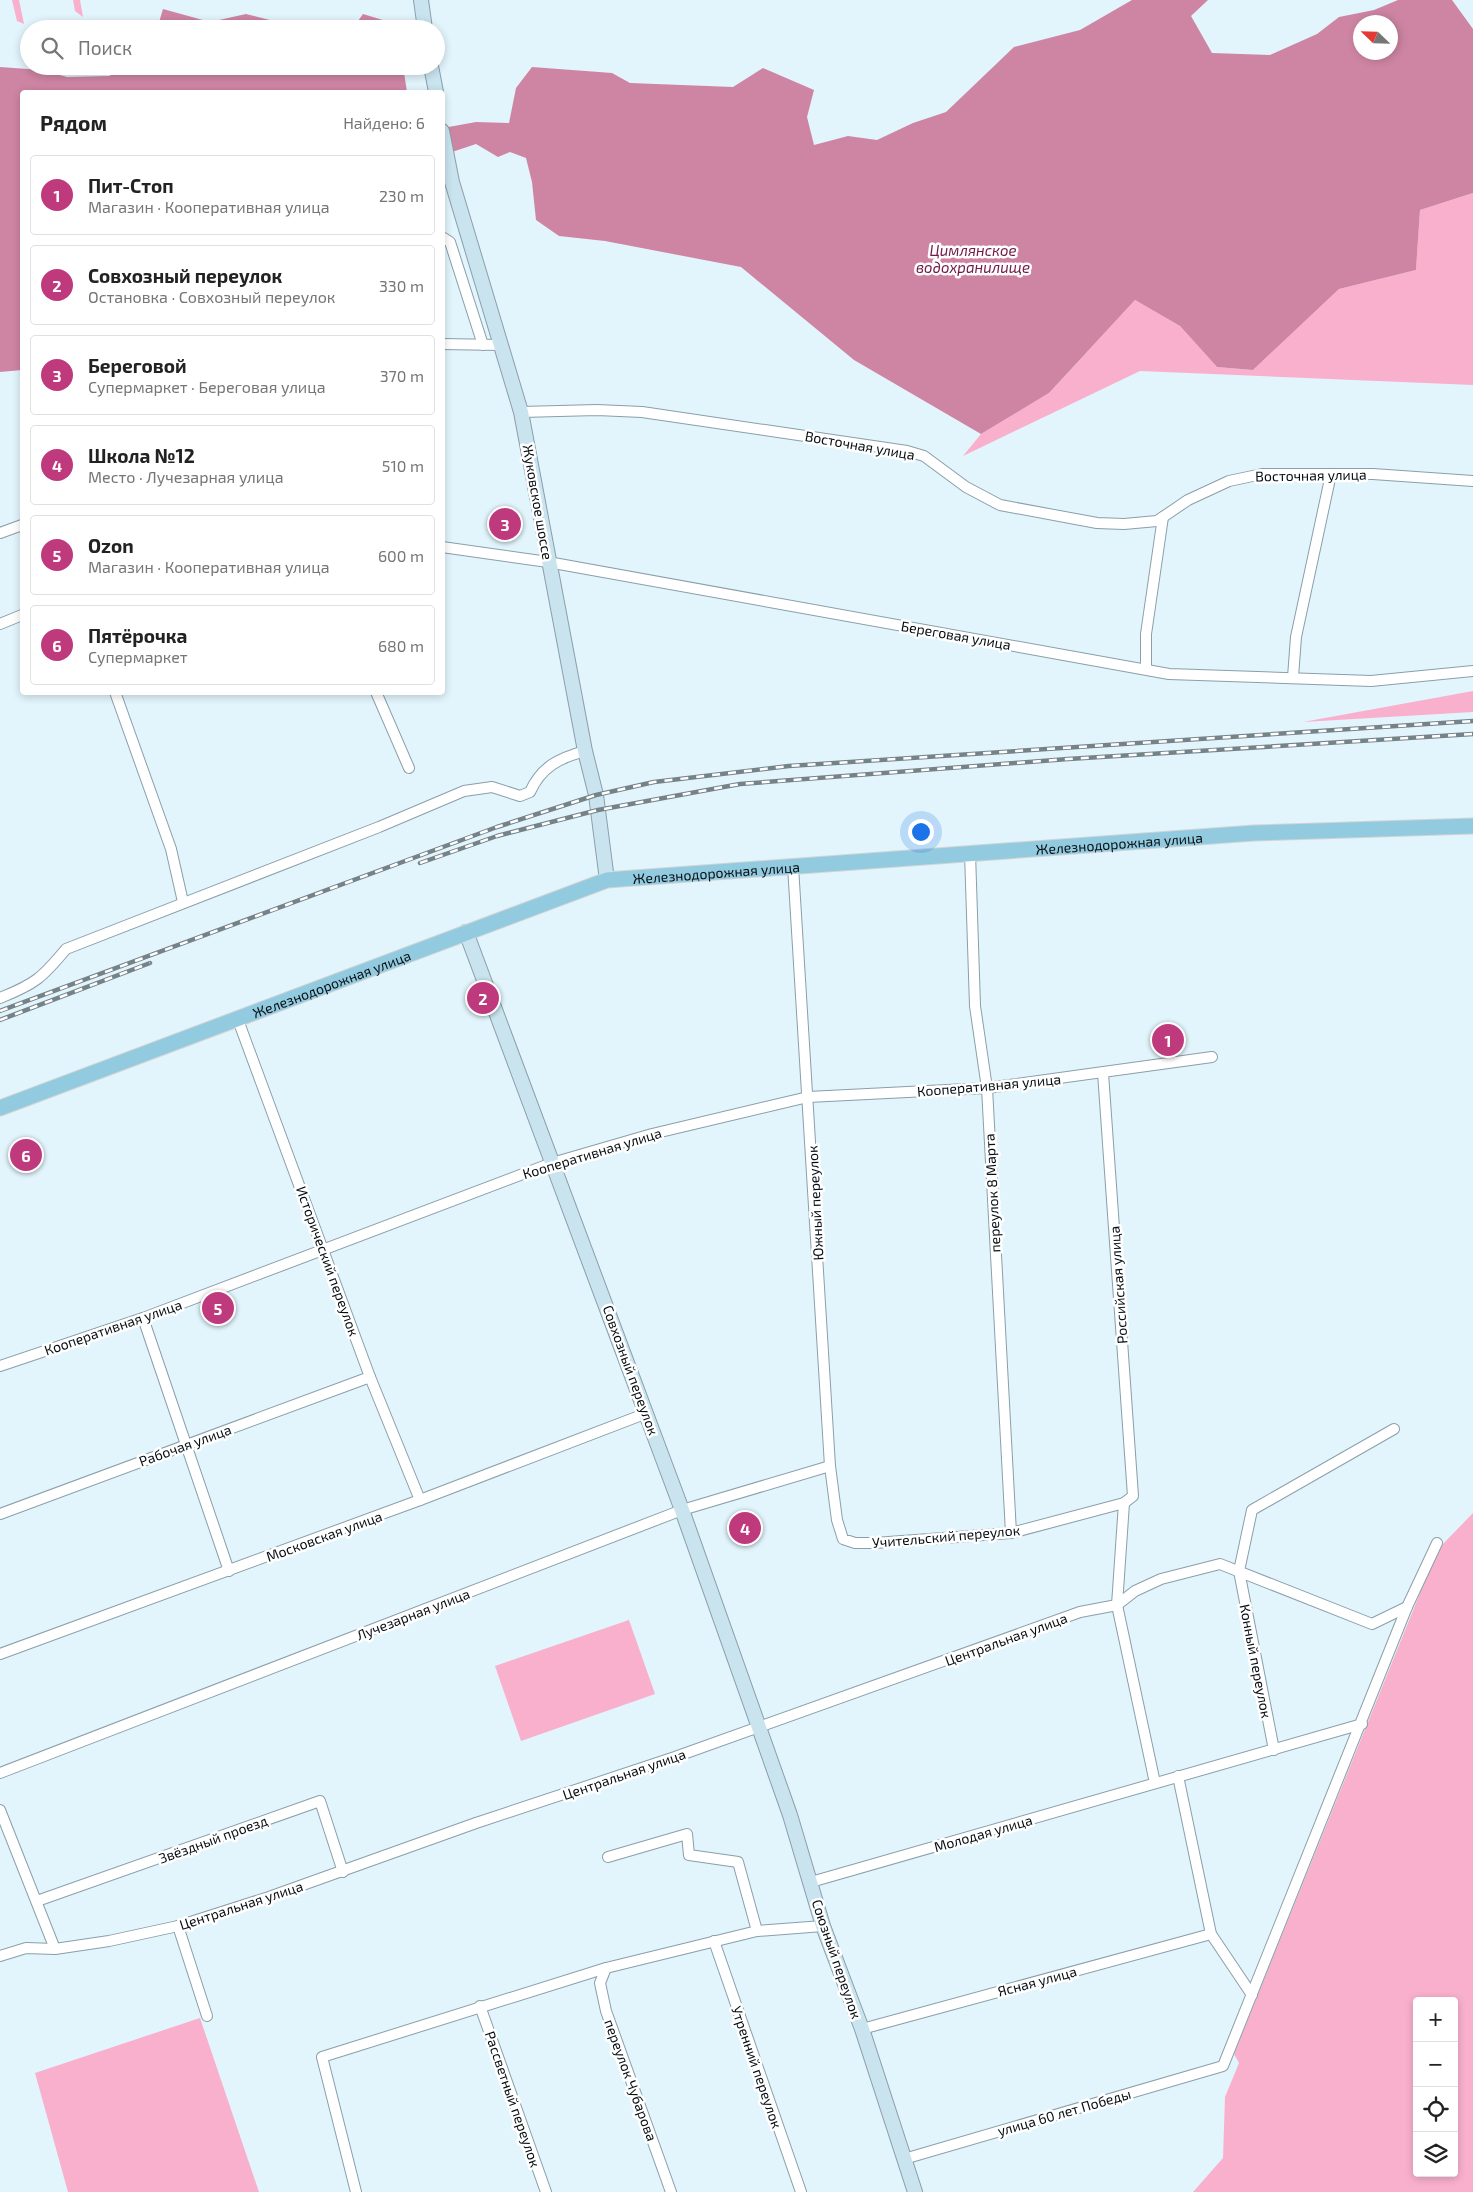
<!DOCTYPE html>
<html lang="ru">
<head>
<meta charset="utf-8">
<style>
  body { margin:0; font-family:"Exo 2",sans-serif; background:#f2f2f2; color:#222 }
  .controls { position:absolute; right:15px; bottom:15px; display:grid; overflow:hidden; border-radius:5px; box-shadow:0 2px 8px #0003 }
  .controls button { width:45px; height:45px; display:grid; place-items:center; padding:0; border:0; border-bottom:1px solid #e0e0e0; background:#fff; color:#222; font:25px sans-serif }
  .compass { position:absolute; left:1353px; top:15px; width:45px; height:45px; border-radius:50%; background:#fff; box-shadow:0 2px 8px #0003; rotate:293deg }
  .you { position:absolute; left:920px; top:831px; width:18px; height:18px; margin:-12px; border:4px solid #fff; border-radius:50%; background:#1a73e8; box-shadow:0 0 0 8px #1a73e833 }
  .badge { display:grid; place-items:center; width:32px; height:32px; border-radius:50%; background:#bf3a7d; color:#fff; font-size:16px; font-weight:700 }
  .pin { position:absolute; translate:-50% -50%; border:2px solid #fff; box-shadow:0 1px 5px #0006 }
  .list { margin:0; padding:0; list-style:none }
  h2 { display:flex; justify-content:space-between; align-items:center; height:65px; margin:0; padding:0 20px; font-size:21px }
  h2 small { font-size:16px; font-weight:400; color:#767676 }
  .list li { display:grid; grid-template-columns:32px 1fr auto; gap:15px; align-items:center; box-sizing:border-box; height:80px; margin:0 10px 10px; padding:0 10px; border:1px solid #e0e0e0; border-radius:5px }
  .list b { display:block; font-size:19px; white-space:nowrap }
  .list p { margin:0; font-size:16px; white-space:nowrap; color:#767676 }
  .list em { font-size:16px; font-style:normal; color:#767676 }
  .icon { flex:none; width:28px; height:28px; fill:none; stroke:currentColor; stroke-width:2; stroke-linecap:round; stroke-linejoin:round }
  .map { position:relative; flex:none; width:1473px; height:2192px; overflow:hidden }
  .search { position:absolute; background:#fff; box-shadow:0 2px 8px #0003; left:20px; top:20px; width:425px; height:55px; display:flex; align-items:center; gap:12px; box-sizing:border-box; padding:0 18px; border-radius:28px; color:#767676; font-size:19px }
  .panel { position:absolute; background:#fff; box-shadow:0 2px 8px #0003; left:20px; top:90px; width:425px; height:605px; border-radius:5px }
  .map>svg:first-child { display:block }
</style>
</head>
<body>
<div class="map">
<svg width="1473" height="2192" viewBox="0 0 1473 2192">
  <rect width="100%" height="100%" fill="#e2f4fc"/>
  <g fill="#f9b0cd" fill-rule="evenodd">
    <path d="M12,0H19L24,24L17,21Z"/>
    <path d="M73,0H80L83,17L75,11Z"/>
    <path d="M1473,193V385L1140,371L963,456L981,434L1049,393L1135,300L1180,326L1217,367L1253,370L1339,289L1416,270L1420,210Z"/>
    <path d="M1473,691V712L1303,722Z"/>
    <path d="M1473,1513V2192H1193L1223,2158L1225,2097L1239,2063L1234,2054L1433,1561L1442,1545ZM1417,2001H1454V2173H1417Z"/>
    <path d="M629,1620L655,1694L521,1741L495,1666Z"/>
    <path d="M200,2018L259,2192H68L35,2073Z"/>
  </g>
  <g fill="#ce85a3" fill-rule="evenodd">
    <path d="M1132,0H1208L1191,16L1212,53L1270,55L1317,34L1339,17L1374,10L1398,0H1452L1473,29V193L1420,210L1416,270L1339,289L1253,370L1217,367L1180,326L1135,300L1049,393L981,434L854,360L741,267L605,241L559,236L536,220L532,182L526,158L510,152L498,157L476,144L443,155V128L476,122L509,123L516,88L532,67L612,73L630,83L733,87L763,68L814,90L807,117L814,145L848,136L877,140L913,123L946,112L1014,47L1080,30ZM1360,22H1390V52H1360Z"/>
    <path d="M163,9L210,22L246,14L274,21L285,29H157Z"/>
    <path d="M363,14L386,21L390,29H327L336,26L353,28Z"/>
    <path d="M116,66H403L407,92H22V370L0,372V67L42,70L67,77L110,76Z"/>
  </g>
  <g fill="none" stroke-linecap="round" stroke-linejoin="round">
    <g stroke="#8a9fa9" stroke-width="12">
      <g id="street">
        <path d="M442,237L450,242L483,345"/>
        <path d="M442,344L500,345"/>
        <path d="M521,412L597,410L642,412L907,451L924,456L966,487L1000,505L1097,523L1124,524L1157,521L1188,500L1229,481L1262,474H1373L1473,481"/>
        <path d="M0,533L22,525"/>
        <path d="M442,547L548,562L1169,674L1371,681L1473,671"/>
        <path d="M0,624L22,615"/>
        <path d="M1146,669V634L1163,517"/>
        <path d="M1293,677L1296,637L1331,474"/>
        <path d="M115,692L171,849L183,902"/>
        <path d="M376,692L409,768"/>
        <path d="M970,853L975,1006L987,1088L1011,1533"/>
        <path d="M793,866L830,1466L837,1520L843,1539L855,1543H875L1011,1533L1124,1503L1133,1496L1103,1073"/>
        <path d="M0,998C35,984 42,978 66,949L379,827L464,791L492,787L520,796L530,792C541,767 559,758 585,751"/>
        <path d="M238,1020L370,1377L420,1500"/>
        <path d="M143,1318L229,1571"/>
        <path d="M0,1366L143,1318L552,1163L652,1134L808,1097L987,1088L1212,1057"/>
        <path d="M1124,1503L1117,1605L1155,1783"/>
        <path d="M0,1514L370,1377"/>
        <path d="M0,1654L420,1500L647,1413"/>
        <path d="M1274,1750L1239,1571L1252,1510L1394,1429"/>
        <path d="M0,1773L682,1510L830,1466"/>
        <path d="M1178,1776L1211,1934L1252,1995"/>
        <path d="M0,1810L55,1949"/>
        <path d="M608,1857L687,1834L689,1855L738,1862L757,1931"/>
        <path d="M811,1882L1362,1724"/>
        <path d="M37,1901L320,1801L343,1872"/>
        <path d="M178,1926L207,2016"/>
        <path d="M714,1941L801,2192"/>
        <path d="M0,1956L26,1948L55,1949L109,1941L178,1926L269,1897L476,1823L675,1757L1080,1612L1117,1605L1135,1591L1161,1579L1220,1564L1372,1624L1407,1607"/>
        <path d="M606,1968L600,1983L606,2011L671,2192"/>
        <path d="M480,2006L546,2192"/>
        <path d="M862,2029L1211,1934"/>
        <path d="M904,2159L1223,2066L1407,1607L1437,1543"/>
        <path d="M356,2192L322,2057L606,1968L757,1931L823,1926"/>
      </g>
    </g>
    <g stroke="#8a9fa9" stroke-width="16">
      <g id="secondary">
        <path d="M421,0L425,29"/>
        <path d="M431,66L436,92"/>
        <path d="M442,131L452,182L521,412L585,751L596,795L607,880"/>
        <path d="M466,932L682,1510L790,1815L823,1926L862,2029L915,2192"/>
      </g>
    </g>
    <g stroke="#d2d4d4" stroke-width="17">
      <g id="primary">
        <path id="s1" d="M0,1108L607,880L1254,833L1473,826"/>
      </g>
    </g>
    <use href="#street" stroke="#fff" stroke-width="10"/>
    <use href="#secondary" stroke="#c9e4ef" stroke-width="14"/>
    <use href="#primary" stroke="#92cadf" stroke-width="15"/>
    <g stroke="#758288" stroke-width="4.5">
      <g id="rail">
        <path d="M420,863L497,836L598,810L740,784L1068,759L1473,734"/>
        <path d="M0,1011L497,827L596,795L654,782L789,766L1473,721"/>
        <path d="M0,1020L150,963"/>
      </g>
    </g>
    <use href="#rail" stroke="#fff" stroke-width="2.5" stroke-dasharray="8" stroke-linecap="butt"/>
  </g>
  <g text-anchor="middle" dominant-baseline="central" stroke-width="5" stroke-linejoin="round" paint-order="stroke">
    <g font-size="14" fill="#070e12" stroke="#fff">
      <text transform="translate(860 445) rotate(10)">Восточная улица</text>
      <text transform="translate(1311 475) rotate(-1)">Восточная улица</text>
      <text transform="translate(538 502) rotate(80)">Жуковское шоссе</text>
      <text transform="translate(956 635) rotate(10)">Береговая улица</text>
      <text stroke="none"><textPath href="#s1" startOffset="1162">Железнодорожная улица</textPath></text>
      <text stroke="none"><textPath href="#s1" startOffset="758">Железнодорожная улица</textPath></text>
      <text stroke="none"><textPath href="#s1" startOffset="354">Железнодорожная улица</textPath></text>
      <text transform="translate(989 1085) rotate(-5)">Кооперативная улица</text>
      <text transform="translate(592 1153) rotate(-17)">Кооперативная улица</text>
      <text transform="translate(992 1193) rotate(-93)">переулок 8 Марта</text>
      <text transform="translate(815 1203) rotate(-93)">Южный переулок</text>
      <text transform="translate(328 1261) rotate(70)">Исторический переулок</text>
      <text transform="translate(1118 1285) rotate(-94)">Российская улица</text>
      <text transform="translate(113 1327) rotate(-19)">Кооперативная улица</text>
      <text transform="translate(631 1370) rotate(70)">Совхозный переулок</text>
      <text transform="translate(185 1445) rotate(-20)">Рабочая улица</text>
      <text transform="translate(324 1536) rotate(-20)">Московская улица</text>
      <text transform="translate(946 1536) rotate(-5)">Учительский переулок</text>
      <text transform="translate(413 1614) rotate(-21)">Лучезарная улица</text>
      <text transform="translate(1006 1639) rotate(-20)">Центральная улица</text>
      <text transform="translate(1256 1661) rotate(79)">Конный переулок</text>
      <text transform="translate(624 1774) rotate(-19)">Центральная улица</text>
      <text transform="translate(983 1833) rotate(-16)">Молодая улица</text>
      <text transform="translate(213 1839) rotate(-20)">Звёздный проезд</text>
      <text transform="translate(241 1905) rotate(-18)">Центральная улица</text>
      <text transform="translate(837 1959) rotate(71)">Союзный переулок</text>
      <text transform="translate(1037 1981) rotate(-15)">Ясная улица</text>
      <text transform="translate(757 2067) rotate(71)">Утренний переулок</text>
      <text transform="translate(631 2080) rotate(70)">переулок Чубарова</text>
      <text transform="translate(513 2099) rotate(71)">Рассветный переулок</text>
      <text transform="translate(1064 2112) rotate(-16)">улица 60 лет Победы</text>
    </g>
    <g font-size="15" font-style="italic" fill="#721b48" stroke="#fff">
      <text x="973" y="250">Цимлянское<tspan x="973" dy="17">водохранилище</tspan></text>
    </g>
  </g>
</svg>
<div class="controls">
<button>+</button>
<button>−</button>
<button><svg class="icon" aria-label="locate" viewBox="0 0 24 24"><circle cx="12" cy="12" r="6"/><path d="M12 2v4M12 18v4M2 12h4M18 12h4"/></svg></button>
<button><svg class="icon" aria-label="layers" viewBox="0 0 24 24"><path d="M12 4l9 5-9 5-9-5zM3 14l9 5 9-5"/></svg></button>
</div>
<svg class="compass" viewBox="-18 -18 36 36"><path d="M0-13l5 13h-10z" fill="#e53935"/><path d="M0 13l5-13h-10z" fill="#767676"/></svg>
<div class="you"></div>
<div class="pin badge" style="left:1168px;top:1040px">1</div>
<div class="pin badge" style="left:483px;top:998px">2</div>
<div class="pin badge" style="left:505px;top:524px">3</div>
<div class="pin badge" style="left:745px;top:1528px">4</div>
<div class="pin badge" style="left:218px;top:1308px">5</div>
<div class="pin badge" style="left:26px;top:1155px">6</div>
<div class="search"><svg class="icon" aria-label="search" viewBox="0 0 24 24"><circle cx="10" cy="10" r="6"/><path d="M15 15l6 6"/></svg>Поиск</div>
<section class="panel">
<h2>Рядом<small>Найдено: 6</small></h2>
<ul class="list">
<li><span class="badge">1</span><div><b>Пит-Стоп</b><p>Магазин · Кооперативная улица</p></div><em>230 m</em></li>
<li><span class="badge">2</span><div><b>Совхозный переулок</b><p>Остановка · Совхозный переулок</p></div><em>330 m</em></li>
<li><span class="badge">3</span><div><b>Береговой</b><p>Супермаркет · Береговая улица</p></div><em>370 m</em></li>
<li><span class="badge">4</span><div><b>Школа №12</b><p>Место · Лучезарная улица</p></div><em>510 m</em></li>
<li><span class="badge">5</span><div><b>Ozon</b><p>Магазин · Кооперативная улица</p></div><em>600 m</em></li>
<li><span class="badge">6</span><div><b>Пятёрочка</b><p>Супермаркет</p></div><em>680 m</em></li>
</ul>
</section>
</div>
</body>
</html>
